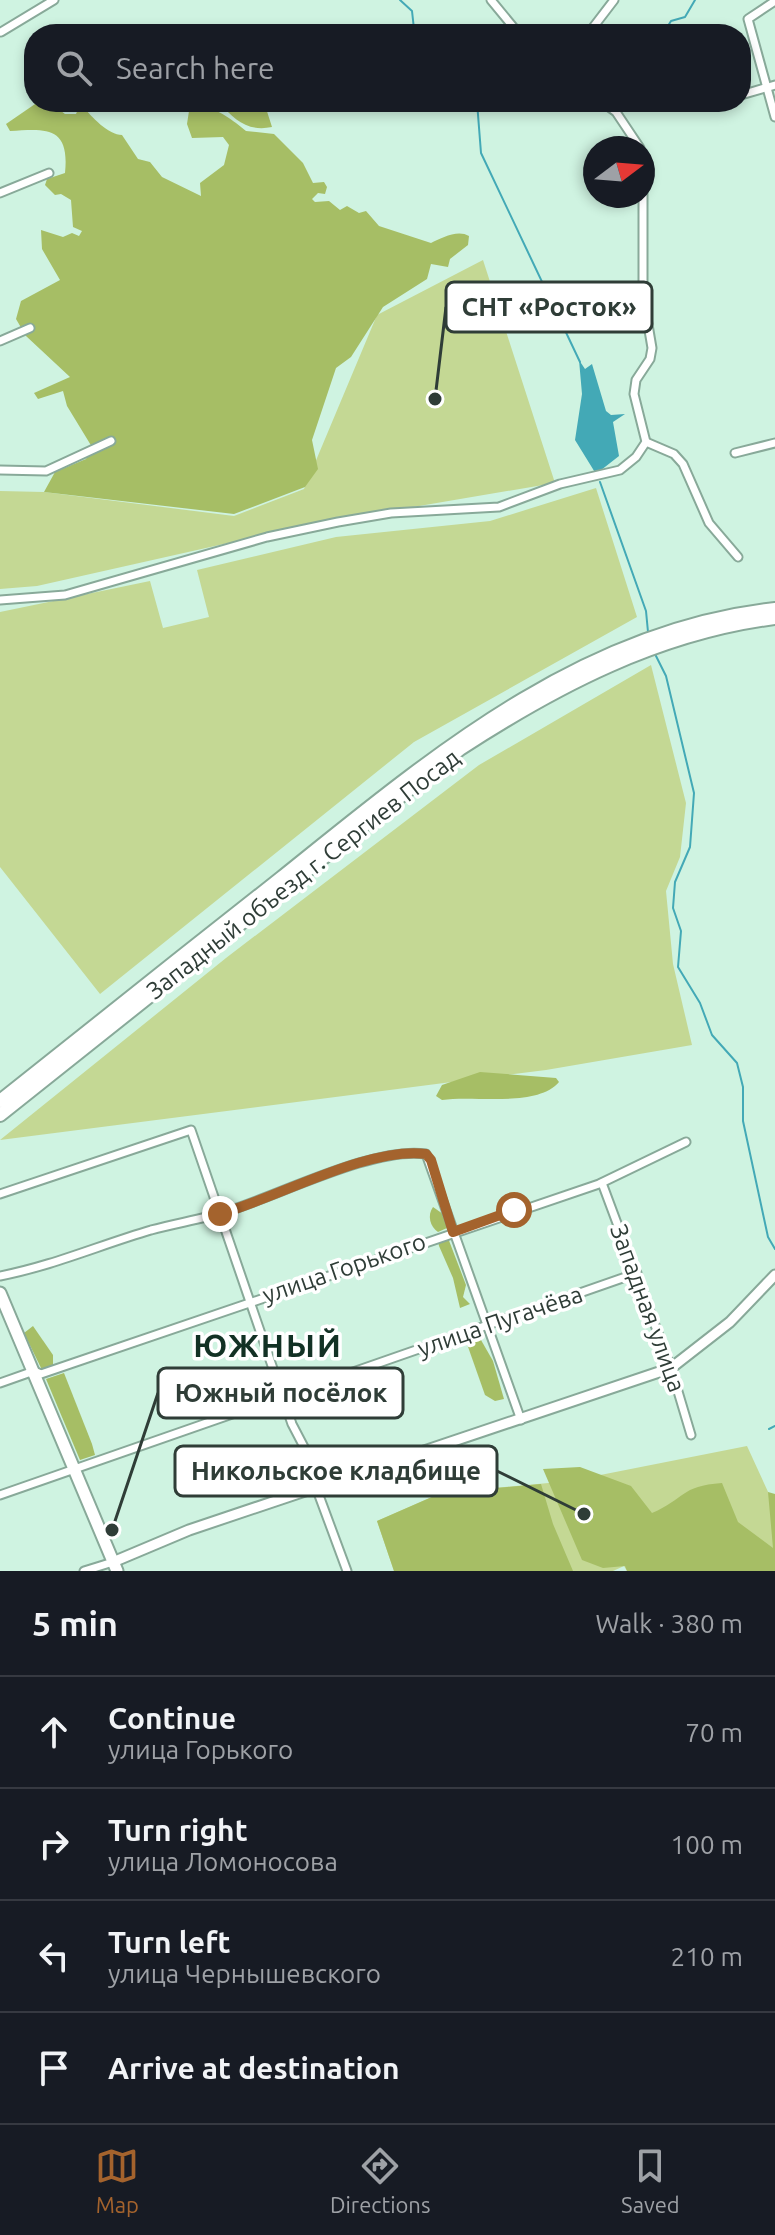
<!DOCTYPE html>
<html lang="en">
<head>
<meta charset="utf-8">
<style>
  body { margin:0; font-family:Ubuntu,sans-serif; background:#242831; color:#f1f3f6 }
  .compass { position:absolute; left:583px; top:136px; width:72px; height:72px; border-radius:50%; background:#171b24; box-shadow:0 4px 12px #0003; rotate:74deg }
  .stop { position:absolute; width:24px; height:24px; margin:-18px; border:6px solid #a4632d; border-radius:50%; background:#fff }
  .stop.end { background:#a4632d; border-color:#fff; box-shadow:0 2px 8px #0008 }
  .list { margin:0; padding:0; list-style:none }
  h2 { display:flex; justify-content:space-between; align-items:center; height:104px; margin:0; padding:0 32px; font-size:34px }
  h2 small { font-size:26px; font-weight:400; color:#9ea1a6 }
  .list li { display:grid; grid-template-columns:52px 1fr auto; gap:24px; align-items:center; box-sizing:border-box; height:112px; padding:0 32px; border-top:2px solid #363941 }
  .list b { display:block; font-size:30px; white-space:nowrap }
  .list p { margin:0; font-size:26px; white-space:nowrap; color:#9ea1a6 }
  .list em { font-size:26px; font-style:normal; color:#9ea1a6 }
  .icon { flex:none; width:44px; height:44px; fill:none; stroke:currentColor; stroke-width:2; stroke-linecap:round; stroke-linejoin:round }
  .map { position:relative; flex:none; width:775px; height:1571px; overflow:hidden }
  .search { position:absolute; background:#171b24; box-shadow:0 4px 12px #0003; left:24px; right:24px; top:24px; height:88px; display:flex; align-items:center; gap:20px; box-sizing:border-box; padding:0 28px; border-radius:32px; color:#9ea1a6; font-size:30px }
  .sheet { height:552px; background:#171b24 }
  nav { display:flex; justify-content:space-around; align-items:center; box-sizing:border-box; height:112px; border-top:2px solid #363941; background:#171b24; font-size:22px; color:#9ea1a6 }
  nav a { display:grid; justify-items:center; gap:4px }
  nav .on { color:#a4632d }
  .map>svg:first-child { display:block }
</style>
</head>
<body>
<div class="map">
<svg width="775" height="1571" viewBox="0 0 775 1571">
  <rect width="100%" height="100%" fill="#cff3e1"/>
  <g fill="#c4d894">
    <path d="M483,260L555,483L313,524L37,586L0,589V491L44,492L234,516L304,489L377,315Z"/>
    <path d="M596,488L637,617L414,742L100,994L0,867V612L150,581L163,628L209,617L197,570L336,537L490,521Z"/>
    <path d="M651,665L686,803L680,857L666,891L673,964L692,1045L546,1070L0,1140L226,958L479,765Z"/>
    <path d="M747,1446L775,1507V1571H627L624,1566L613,1571H394L377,1521L441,1493L570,1481Z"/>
  </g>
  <g fill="#a6be65">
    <path d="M38,102L53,105L65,114H76L79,107L74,102H97L83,106C91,117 109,135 122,135L138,159L150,162L162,177L201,196L200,183L224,165L229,145L223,137L192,138L187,124L189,111C210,101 230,118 246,131L274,134L303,163L313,183L324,182L327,187L325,194L318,193L312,199L315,202L329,201L340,210L347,206L359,213L366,211L379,226L431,243C441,238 458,229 469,236L468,245L450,259L448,267L431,264L427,279L383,307L351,357L336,368L312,440L318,469L305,487L234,514L44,492L55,472L86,459L92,447L67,406L63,391L38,399L34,393L70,377L26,336L16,319L21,301L60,280L42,249L41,230L63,237L72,233L79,236L82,231L73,227L71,200L61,194L55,195L45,185L47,179L65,173C70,125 45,129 10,131L6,124Z"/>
    <path d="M219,102H234L239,109L250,103L264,102L272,127C248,132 234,120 219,102Z"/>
    <path d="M480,1072L556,1078L559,1082C537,1108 474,1095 442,1100L436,1096L442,1085Z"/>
    <path d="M433,1207L443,1214L447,1228L438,1232C430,1227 427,1215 433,1207Z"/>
    <path d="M448,1238L466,1285L463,1297L470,1304L460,1308L453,1278L439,1246L438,1241Z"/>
    <path d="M33,1326L53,1355V1366L42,1370L24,1333Z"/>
    <path d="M477,1333L493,1361L504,1399L495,1401L485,1395L467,1344L466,1339Z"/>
    <path d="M64,1373L92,1444L95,1455L80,1460L46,1379Z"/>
    <path d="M580,1467L631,1486L652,1513C685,1499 680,1486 722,1483L738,1522L773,1548L768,1492L775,1494V1571H627L625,1566L603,1568L582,1560L543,1469Z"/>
    <path d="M541,1484L553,1524L573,1571H394L377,1521L441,1493Z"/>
  </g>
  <path fill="#43a9b6" d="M579,360L585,369L592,364L606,411L611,415L625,414L613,422L619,456L596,474L575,440L582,394Z"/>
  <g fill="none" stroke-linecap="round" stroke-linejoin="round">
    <g stroke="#43a9b6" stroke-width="2">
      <path d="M400,0L412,11L414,29L419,34"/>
      <path d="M663,34L671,21L685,17L695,0"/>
      <path d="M477,102L481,153L580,362"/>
      <path d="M479,105L488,102"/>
      <path d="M600,482L646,611L648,632"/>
      <path d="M655,654L666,676L694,793L690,847L675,882L673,908L681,931L678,967L700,1003L712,1035L737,1063L743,1087V1121L768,1237L775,1249"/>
      <path d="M769,1429L775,1426"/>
    </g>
    <g stroke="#88a999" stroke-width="11">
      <g id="minor">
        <path d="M491,0L519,34"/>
        <path d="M775,1L748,19L775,117"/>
        <path d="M1,32L54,0"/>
        <path d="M588,34L614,0"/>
        <path d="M741,95L775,85"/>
        <path d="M602,102L616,112L640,148"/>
        <path d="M707,104L715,102"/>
        <path d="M0,193L49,173"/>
        <path d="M0,341L30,328"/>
        <path d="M646,442L674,454L683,464L709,523L738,557"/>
        <path d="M735,453L775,443"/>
        <path d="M0,470L46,471L111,441"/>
        <path d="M0,600L65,595L267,537L338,522L391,513L499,507L560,484L620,470L636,457L646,442L634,394L636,380L650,359L652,348L643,295V156"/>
        <path d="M602,1183L671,1368L691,1435"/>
        <path d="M0,1194L191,1130L292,1424L304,1447"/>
        <path d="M0,1276C52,1266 100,1245 151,1230C177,1223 203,1219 228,1211C280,1195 375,1146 426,1154L521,1420"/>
        <path d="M0,1383L34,1371L41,1374L599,1184L686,1142"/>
        <path d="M317,1490L347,1571"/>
        <path d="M0,1495L637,1273"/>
        <path d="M84,1571L113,1562"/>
      </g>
    </g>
    <g stroke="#88a999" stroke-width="13">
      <path id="tertiary" d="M113,1562L189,1530L671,1368L730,1322L775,1275"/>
    </g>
    <g stroke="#88a999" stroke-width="15">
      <path id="secondary" d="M0,1293L117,1571"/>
    </g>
    <g stroke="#88a999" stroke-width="16">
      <g id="primary">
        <path d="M0,1101C94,1026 187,952 281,878C428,760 580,630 775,609"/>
        <path d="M0,1115L460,749C557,686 658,633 775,618"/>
      </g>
    </g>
    <use href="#minor" stroke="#fff" stroke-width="7"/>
    <use href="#tertiary" stroke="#fff" stroke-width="9"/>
    <use href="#secondary" stroke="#fff" stroke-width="11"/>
    <use href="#primary" stroke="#fff" stroke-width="12"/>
  </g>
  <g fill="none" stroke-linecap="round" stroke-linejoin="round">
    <path stroke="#a4632d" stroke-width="10" d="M220,1214C277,1198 369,1146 426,1154L431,1160L453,1232L514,1210"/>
  </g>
  <g text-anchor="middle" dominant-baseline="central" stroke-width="7" stroke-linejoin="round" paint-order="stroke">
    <g font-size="24" fill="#2f3d37" stroke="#fff">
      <text transform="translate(303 874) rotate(-38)">Западный объезд г. Сергиев Посад</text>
      <text transform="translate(344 1268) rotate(-19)">улица Горького</text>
      <text transform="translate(648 1308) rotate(70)">Западная улица</text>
      <text transform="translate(500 1321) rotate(-19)">улица Пугачёва</text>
    </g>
    <g font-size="32" font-weight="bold" letter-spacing="2" fill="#123124" stroke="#fff">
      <text x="268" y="1345">ЮЖНЫЙ</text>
    </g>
  </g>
  <path fill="none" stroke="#2f3d37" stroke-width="3" d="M435 399L446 307M112 1530L158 1393M584 1514L497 1471"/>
  <g fill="#2f3d37" stroke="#fff" stroke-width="3">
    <circle cx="435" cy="399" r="8"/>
    <circle cx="112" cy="1530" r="8"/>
    <circle cx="584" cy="1514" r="8"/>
  </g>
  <g fill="#fff" stroke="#2f3d37" stroke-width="3">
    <rect x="446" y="282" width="206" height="50" rx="8"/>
    <rect x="158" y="1368" width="245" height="50" rx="8"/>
    <rect x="175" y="1446" width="322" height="50" rx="8"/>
  </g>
  <g font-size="26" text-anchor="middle" font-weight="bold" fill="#2f3d37">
    <text x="549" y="316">СНТ «Росток»</text>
    <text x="281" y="1402">Южный посёлок</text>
    <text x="336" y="1480">Никольское кладбище</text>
  </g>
</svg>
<svg class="compass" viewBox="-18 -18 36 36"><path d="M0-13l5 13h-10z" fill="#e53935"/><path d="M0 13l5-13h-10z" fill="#9ea1a6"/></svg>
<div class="stop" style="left:514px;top:1210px"></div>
<div class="stop end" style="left:220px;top:1214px"></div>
<div class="search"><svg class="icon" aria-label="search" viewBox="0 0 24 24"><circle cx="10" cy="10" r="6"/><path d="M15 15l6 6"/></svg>Search here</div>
</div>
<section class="sheet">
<h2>5 min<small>Walk · 380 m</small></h2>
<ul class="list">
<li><svg class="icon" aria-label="ahead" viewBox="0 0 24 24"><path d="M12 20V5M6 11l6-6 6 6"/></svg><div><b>Continue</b><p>улица Горького</p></div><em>70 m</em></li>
<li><svg class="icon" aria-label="right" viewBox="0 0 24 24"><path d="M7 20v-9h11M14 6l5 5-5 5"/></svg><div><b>Turn right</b><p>улица Ломоносова</p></div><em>100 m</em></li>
<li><svg class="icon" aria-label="left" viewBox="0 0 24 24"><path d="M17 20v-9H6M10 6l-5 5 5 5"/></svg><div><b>Turn left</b><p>улица Чернышевского</p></div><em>210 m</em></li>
<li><svg class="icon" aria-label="arrive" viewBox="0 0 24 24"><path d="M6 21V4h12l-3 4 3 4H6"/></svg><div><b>Arrive at destination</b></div></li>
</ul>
</section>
<nav>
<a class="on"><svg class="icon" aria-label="map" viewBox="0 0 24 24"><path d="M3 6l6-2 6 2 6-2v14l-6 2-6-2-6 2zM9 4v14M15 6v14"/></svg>Map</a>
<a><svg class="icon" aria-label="directions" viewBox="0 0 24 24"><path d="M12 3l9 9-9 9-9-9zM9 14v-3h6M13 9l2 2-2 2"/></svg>Directions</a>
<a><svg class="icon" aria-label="saved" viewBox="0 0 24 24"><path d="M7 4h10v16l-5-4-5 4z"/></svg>Saved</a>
</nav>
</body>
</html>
